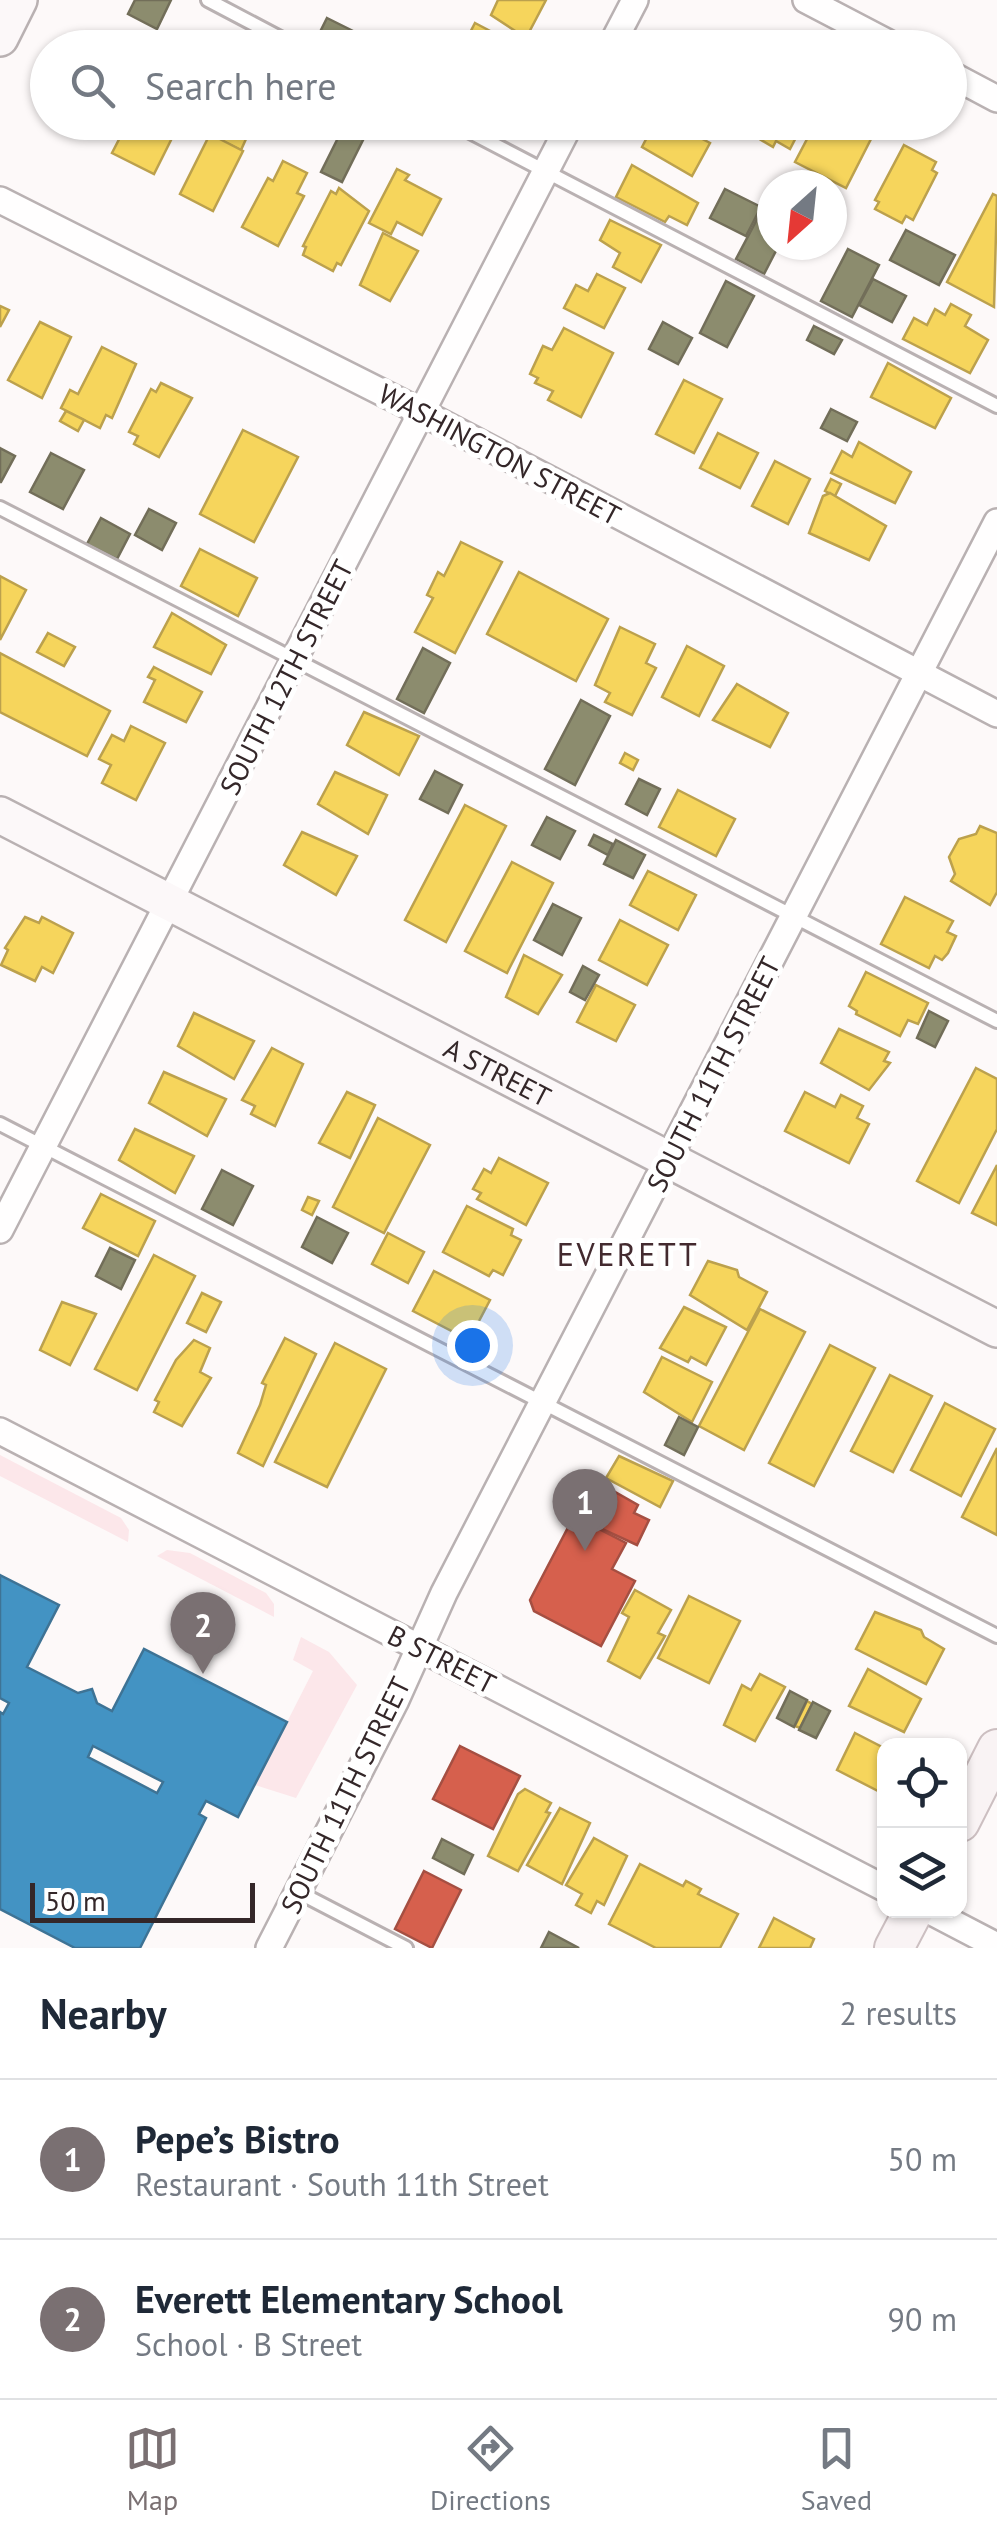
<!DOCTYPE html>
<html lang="en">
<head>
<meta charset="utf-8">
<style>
  body { margin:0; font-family:"PT Sans",sans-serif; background:#f6f6f7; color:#1f2937 }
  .controls { position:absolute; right:30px; bottom:30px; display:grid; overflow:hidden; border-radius:20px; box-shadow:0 2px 8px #0004 }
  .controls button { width:90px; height:90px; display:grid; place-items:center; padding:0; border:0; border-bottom:2px solid #e0e1e3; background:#fff; color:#1f2937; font:50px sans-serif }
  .compass { position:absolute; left:757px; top:170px; width:90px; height:90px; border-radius:50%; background:#fff; box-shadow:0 2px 8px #0004; rotate:207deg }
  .scale { position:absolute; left:30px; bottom:25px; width:225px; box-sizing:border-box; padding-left:10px; border:5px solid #342729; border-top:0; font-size:28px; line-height:35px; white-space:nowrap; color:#342729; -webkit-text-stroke:8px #fff; paint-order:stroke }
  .you { position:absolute; left:472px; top:1345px; width:35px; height:35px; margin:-25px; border:8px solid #fff; border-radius:50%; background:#1a73e8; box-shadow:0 0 0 15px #1a73e833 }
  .badge { display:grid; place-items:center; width:65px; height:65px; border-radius:50%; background:#7a7072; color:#fff; font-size:32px; font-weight:700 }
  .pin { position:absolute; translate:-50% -82px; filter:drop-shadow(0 2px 5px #0008) }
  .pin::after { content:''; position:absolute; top:52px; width:35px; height:30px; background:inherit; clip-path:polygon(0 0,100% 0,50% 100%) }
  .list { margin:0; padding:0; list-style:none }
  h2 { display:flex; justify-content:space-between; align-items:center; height:130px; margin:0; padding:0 40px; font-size:42px }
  h2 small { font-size:32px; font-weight:400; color:#747a83 }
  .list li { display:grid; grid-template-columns:65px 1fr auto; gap:30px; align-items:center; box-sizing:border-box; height:160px; padding:0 40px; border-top:2px solid #e0e1e3 }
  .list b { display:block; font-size:38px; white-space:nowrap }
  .list p { margin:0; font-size:32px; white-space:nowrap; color:#747a83 }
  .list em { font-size:32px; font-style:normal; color:#747a83 }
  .icon { flex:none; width:55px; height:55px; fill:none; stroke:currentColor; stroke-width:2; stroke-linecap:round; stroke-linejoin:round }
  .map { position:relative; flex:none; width:997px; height:1948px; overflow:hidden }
  .search { position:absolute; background:#fff; box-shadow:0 2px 8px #0004; left:30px; right:30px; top:30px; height:110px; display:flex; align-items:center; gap:25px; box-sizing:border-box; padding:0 35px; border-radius:55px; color:#747a83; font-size:38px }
  .sheet { height:450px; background:#fff }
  nav { display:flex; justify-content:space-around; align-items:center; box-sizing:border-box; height:140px; border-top:2px solid #e0e1e3; background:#fff; font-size:28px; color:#747a83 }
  nav a { display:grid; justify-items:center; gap:5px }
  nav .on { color:#7a7072 }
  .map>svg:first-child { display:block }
</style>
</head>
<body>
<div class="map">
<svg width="997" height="1948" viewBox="0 0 997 1948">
  <rect width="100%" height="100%" fill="#fdf9f9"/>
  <g fill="#fce7ea">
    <path d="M0,1455L121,1518L129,1530L128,1542L0,1476Z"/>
    <path d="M167,1550L190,1553L266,1593L274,1604V1617L157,1556Z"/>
    <path d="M301,1637L329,1652L357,1685L296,1798L255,1785L313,1671L293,1660Z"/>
  </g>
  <g fill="#f6d55c" stroke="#bca14d" stroke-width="2.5">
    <path d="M498,0H546L526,38L491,15Z"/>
    <path d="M475,23L509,41L506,48H462Z"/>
    <path d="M65,122H97L90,136Z"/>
    <path d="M128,122H180L154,174L112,153Z"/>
    <path d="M217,122H232L246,139L241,150L211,135Z"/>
    <path d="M410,122H418L410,138L403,135Z"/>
    <path d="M655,122H670L710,143L692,176L642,147Z"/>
    <path d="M760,122H804L790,149L776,141L773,147L756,137Z"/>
    <path d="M816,122H844L872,137L846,188L795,162Z"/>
    <path d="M210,134L243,151L213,211L180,194Z"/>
    <path d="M904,145L936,162L932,170L937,173L913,220L906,216L902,223L875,209L879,202L875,200Z"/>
    <path d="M283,161L307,173L297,193L304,196L278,246L242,227L268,178L273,181Z"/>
    <path d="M632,165L698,203L687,225L669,216L665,222L616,197Z"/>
    <path d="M397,169L409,175L405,180L441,199L422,235L397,222L391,234L369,223Z"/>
    <path d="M339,188L369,211L341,265L337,263L333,271L303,255L306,247L303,246L331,191L336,194Z"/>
    <path d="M993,194L997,196L994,307L947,282Z"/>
    <path d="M610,220L661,245L641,282L613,267L620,253L600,240Z"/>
    <path d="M383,233L418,251L390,301L360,285Z"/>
    <path d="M597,274L625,288L604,328L564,308L576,285L588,291Z"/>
    <path d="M951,304L971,315L965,326L988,340L970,373L903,339L914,318L927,325L935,309L945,315Z"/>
    <path d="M0,306L9,310L0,327Z"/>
    <path d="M40,322L71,337L42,398L8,380Z"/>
    <path d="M564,328L613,353L581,417L548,400L553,391L535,383L538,378L530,374L543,346L552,350Z"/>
    <path d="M102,347L136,364L112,418L106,415L100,428L61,408L70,390L78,394Z"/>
    <path d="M888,363L951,398L935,428L871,397Z"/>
    <path d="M684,380L722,399L694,453L656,434Z"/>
    <path d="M161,383L192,398L159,457L134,444L138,436L129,432L151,389L156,392Z"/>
    <path d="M66,411L84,420L78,431L60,421Z"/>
    <path d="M243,430L298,457L254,542L200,514Z"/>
    <path d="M718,433L758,453L740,488L700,468Z"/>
    <path d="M859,442L911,472L895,503L831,473L842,451L852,457Z"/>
    <path d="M775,461L810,479L788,524L752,506Z"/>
    <path d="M831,479L841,484L835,496L825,491Z"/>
    <path d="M830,493L886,526L869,560L809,533L823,496Z"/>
    <path d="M461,542L502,562L455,653L415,632L433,598L427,595L438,572L444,576Z"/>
    <path d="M200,549L257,578L238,616L181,586Z"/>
    <path d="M519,572L608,619L576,681L487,634Z"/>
    <path d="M0,576L26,590L0,640Z"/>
    <path d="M172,613L226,645L211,674L154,647Z"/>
    <path d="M620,627L655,644L646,663L656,668L632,715L605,702L610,693L595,685Z"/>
    <path d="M48,633L75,647L64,666L37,652Z"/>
    <path d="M687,646L724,666L699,716L662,697Z"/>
    <path d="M0,653L110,711L87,756L0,712Z"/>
    <path d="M154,667L202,692L186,722L144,702L155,680L148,677Z"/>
    <path d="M737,684L788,713L770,747L713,720Z"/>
    <path d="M364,712L419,736L399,775L347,745Z"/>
    <path d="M131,726L165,743L136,800L102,783L111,765L99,759L112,735L124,741Z"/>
    <path d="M625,753L638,760L633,770L620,763Z"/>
    <path d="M335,772L387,795L368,834L318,804Z"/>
    <path d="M678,790L735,819L716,856L659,827Z"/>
    <path d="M465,805L506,826L446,942L405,920Z"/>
    <path d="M980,826L997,833V892L990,905L951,881L955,874L949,857L959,839L976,834Z"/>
    <path d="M302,832L357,856L336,895L284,865Z"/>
    <path d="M512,862L553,883L507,973L465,951Z"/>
    <path d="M648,871L696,895L678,930L630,905Z"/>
    <path d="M905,897L953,921L947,932L956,936L948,953L942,960L935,956L929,968L881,944Z"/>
    <path d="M25,917L39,923L42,917L73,933L53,973L42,967L35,981L1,965L8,950L5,948Z"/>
    <path d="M620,920L668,945L647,985L599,960Z"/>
    <path d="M524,955L562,975L538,1014L506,997Z"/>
    <path d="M866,972L928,1003L918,1024L908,1020L900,1036L856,1014L857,1011L849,1006Z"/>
    <path d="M596,985L635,1005L616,1041L577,1022Z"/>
    <path d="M194,1013L254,1041L234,1079L178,1046Z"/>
    <path d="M839,1029L889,1052L884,1061L890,1063L869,1090L821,1063Z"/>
    <path d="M272,1048L303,1064L275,1126L251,1114L255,1106L242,1100Z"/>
    <path d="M976,1068L997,1079V1129L959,1203L917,1181Z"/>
    <path d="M164,1072L226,1099L207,1136L149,1103Z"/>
    <path d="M347,1092L375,1105L350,1158L319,1143Z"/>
    <path d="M805,1092L835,1107L841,1095L863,1106L857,1118L869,1124L849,1163L785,1131Z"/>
    <path d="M378,1118L430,1145L384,1233L333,1207Z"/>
    <path d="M135,1129L194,1156L175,1193L119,1160Z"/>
    <path d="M499,1158L548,1183L526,1225L477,1199L481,1193L473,1189L484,1169L491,1173Z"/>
    <path d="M997,1165V1225L972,1213Z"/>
    <path d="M101,1194L155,1221L138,1256L83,1228Z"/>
    <path d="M308,1197L319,1201L312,1215L302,1210Z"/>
    <path d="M467,1206L513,1229L511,1235L521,1240L503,1275L493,1270L489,1276L443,1252Z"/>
    <path d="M388,1233L424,1252L408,1283L372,1264Z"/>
    <path d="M154,1255L195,1276L137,1390L95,1369Z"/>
    <path d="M708,1261L737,1270L739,1277L767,1292L747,1330L690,1295Z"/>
    <path d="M434,1271L490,1300L469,1340L413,1311Z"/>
    <path d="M202,1293L221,1302L206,1332L187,1323Z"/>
    <path d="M62,1302L96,1314L70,1365L40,1350Z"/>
    <path d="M684,1307L726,1327L706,1365L691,1357L688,1362L660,1348Z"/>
    <path d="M760,1309L805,1332L744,1450L699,1426Z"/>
    <path d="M285,1338L316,1354L263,1466L238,1453L260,1405L266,1385L262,1383Z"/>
    <path d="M194,1340L210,1348L200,1372L211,1378L182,1426L154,1412L159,1402L155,1400L176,1360Z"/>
    <path d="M335,1343L386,1369L327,1487L275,1462Z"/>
    <path d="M830,1345L875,1368L814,1486L769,1463Z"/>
    <path d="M662,1357L712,1382L692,1422L644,1392Z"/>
    <path d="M890,1375L932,1396L893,1472L851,1451Z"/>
    <path d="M945,1403L995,1429L961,1496L911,1470Z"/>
    <path d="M997,1448V1535L962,1517Z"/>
    <path d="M619,1456L673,1481L660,1507L606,1478Z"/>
    <path d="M635,1590L671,1610L658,1633L665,1636L640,1678L608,1661L629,1617L622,1613Z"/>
    <path d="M689,1596L740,1621L709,1683L658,1658Z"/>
    <path d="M875,1612L921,1630L924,1637L944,1649L926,1684L856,1649Z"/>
    <path d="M868,1669L921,1699L904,1732L849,1706Z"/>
    <path d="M760,1674L785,1687L755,1741L724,1725L742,1685L751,1690Z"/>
    <path d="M807,1701L812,1704L800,1728L795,1726Z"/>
    <path d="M855,1733L884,1748L882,1793L837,1770Z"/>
    <path d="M525,1789L551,1803L546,1812L550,1813L518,1871L488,1856L518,1794Z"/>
    <path d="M560,1808L590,1823L562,1884L527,1865Z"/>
    <path d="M594,1838L627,1856L604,1905L597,1901L591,1913L576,1905L582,1894L566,1885Z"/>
    <path d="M640,1864L683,1886L686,1881L701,1889L698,1894L738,1914L720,1948H656L609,1924Z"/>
    <path d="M774,1918L814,1939L810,1948H759Z"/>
  </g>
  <g fill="#d6604d" stroke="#a54f42" stroke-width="2.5">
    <path d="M588,1489L610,1500L615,1492L638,1505L634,1513L649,1520L637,1545L574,1516Z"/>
    <path d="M574,1516L626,1543L612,1569L635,1581L601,1646L534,1611L530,1600Z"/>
    <path d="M460,1746L520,1776L493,1829L433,1799Z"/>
    <path d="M424,1871L461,1890L432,1948L395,1929Z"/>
  </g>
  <path fill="#4393c3" stroke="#3e7395" stroke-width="2.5" fill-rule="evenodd" d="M0,1575L59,1605L27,1667L78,1693L92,1689L97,1703L112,1711L144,1649L287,1722L238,1817L206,1801L199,1814L206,1818L140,1948H75L0,1909V1712L3,1714L9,1703L0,1698ZM93,1746L163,1782L157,1793L88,1757Z"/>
  <g fill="#8c8c6e" stroke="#726e59" stroke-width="2.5">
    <path d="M135,0H171L157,29L128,14Z"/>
    <path d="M327,18L355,32L347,48L314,44Z"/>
    <path d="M239,33L267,48H232Z"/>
    <path d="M273,122H311L303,138Z"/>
    <path d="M346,122H372L342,182L321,172Z"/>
    <path d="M725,189L761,207L746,236L710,218Z"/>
    <path d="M763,208L772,213V245H779L764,274L736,259Z"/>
    <path d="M906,230L955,255L939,285L890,260Z"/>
    <path d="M848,249L879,265L852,317L821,301Z"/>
    <path d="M873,279L906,296L892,322L859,305Z"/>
    <path d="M726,281L754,296L727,347L700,333Z"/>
    <path d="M663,322L692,338L678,364L649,349Z"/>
    <path d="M814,326L842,340L834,354L807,340Z"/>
    <path d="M831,409L857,422L847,441L821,428Z"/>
    <path d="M0,448L15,456L1,482H0Z"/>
    <path d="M51,453L84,470L63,509L30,492Z"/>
    <path d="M149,509L176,523L162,550L135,535Z"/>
    <path d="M101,518L130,534L117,559L87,544Z"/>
    <path d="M423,648L450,663L424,713L397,699Z"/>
    <path d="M581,700L610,716L575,785L545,769Z"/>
    <path d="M435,771L462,785L448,813L420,799Z"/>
    <path d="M639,779L660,789L647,815L626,804Z"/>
    <path d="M547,817L575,831L560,859L532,845Z"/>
    <path d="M594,835L613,844L608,855L589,845Z"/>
    <path d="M616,840L645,855L633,878L604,864Z"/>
    <path d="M553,904L581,918L562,955L534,940Z"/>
    <path d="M583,966L599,975L585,1000L570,992Z"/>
    <path d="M929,1011L948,1021L935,1047L917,1038Z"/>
    <path d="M222,1170L253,1186L233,1225L202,1209Z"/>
    <path d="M317,1217L348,1233L332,1263L302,1247Z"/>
    <path d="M110,1248L135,1260L121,1289L96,1276Z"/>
    <path d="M679,1417L698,1427L684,1455L665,1445Z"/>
    <path d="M790,1691L807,1700L794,1727L777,1718Z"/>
    <path d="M813,1702L830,1711L816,1738L799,1730Z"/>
    <path d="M442,1839L473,1855L464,1874L433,1858Z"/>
    <path d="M549,1932L579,1948H541Z"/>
  </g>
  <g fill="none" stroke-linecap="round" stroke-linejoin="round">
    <g stroke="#b9b1b2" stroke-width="18">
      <g id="service">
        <path d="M208,0L299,48"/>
        <path d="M451,122L997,406"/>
        <path d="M0,508L997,1021"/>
        <path d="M0,1124L997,1636"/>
        <path d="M298,1892L406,1948"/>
      </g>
    </g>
    <g stroke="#b9b1b2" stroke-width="30">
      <g id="minor">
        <path d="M806,0L898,48"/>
        <path d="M610,48L635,0"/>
        <path d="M950,74L997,99"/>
        <path d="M0,200L421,412L997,714"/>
        <path d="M0,1230L571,122"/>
        <path d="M0,1431L884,1888"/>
        <path d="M928,1910L997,1946"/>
        <path d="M269,1948L395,1702L444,1593L997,522"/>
      </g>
    </g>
    <g stroke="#b9b1b2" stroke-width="40">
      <g id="secondary">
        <path d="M0,38L19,0"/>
        <path id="s1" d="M0,815L997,1329"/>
      </g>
    </g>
    <g stroke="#ccbfc1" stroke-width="42">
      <g id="primary">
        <path d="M960,1822L997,1749"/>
        <path d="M894,1948L914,1910"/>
      </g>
    </g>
    <use href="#service" stroke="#fffefe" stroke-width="12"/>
    <use href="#minor" stroke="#fffefe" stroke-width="25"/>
    <use href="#secondary" stroke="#fcf8f9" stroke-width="35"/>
    <use href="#primary" stroke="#f9f3f4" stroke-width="38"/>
  </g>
  <g text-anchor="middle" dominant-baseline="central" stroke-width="10" stroke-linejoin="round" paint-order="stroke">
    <g font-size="28" fill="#342729" stroke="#fff">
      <text transform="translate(500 454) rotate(28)">WASHINGTON STREET</text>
      <text transform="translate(286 677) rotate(-63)">SOUTH 12TH STREET</text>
      <text stroke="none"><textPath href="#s1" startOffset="560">A STREET</textPath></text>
      <text transform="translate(713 1074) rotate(-63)">SOUTH 11TH STREET</text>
      <text transform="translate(442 1659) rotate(27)">B STREET</text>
      <text transform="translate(345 1795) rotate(-64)">SOUTH 11TH STREET</text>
    </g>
    <g font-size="32" letter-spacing="2.5" fill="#432a2f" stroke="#fff">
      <text x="628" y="1254">EVERETT</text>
    </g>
  </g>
</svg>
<div class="controls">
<button><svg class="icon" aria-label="locate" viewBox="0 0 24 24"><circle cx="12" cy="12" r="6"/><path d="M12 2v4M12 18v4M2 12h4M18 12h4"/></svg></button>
<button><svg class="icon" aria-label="layers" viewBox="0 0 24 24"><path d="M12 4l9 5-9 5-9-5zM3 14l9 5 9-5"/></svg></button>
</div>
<svg class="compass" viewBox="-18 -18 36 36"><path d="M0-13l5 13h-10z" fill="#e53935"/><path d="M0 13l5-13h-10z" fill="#747a83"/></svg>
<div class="scale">50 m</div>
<div class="you"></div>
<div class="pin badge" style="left:585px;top:1551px">1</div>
<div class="pin badge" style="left:203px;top:1674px">2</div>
<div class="search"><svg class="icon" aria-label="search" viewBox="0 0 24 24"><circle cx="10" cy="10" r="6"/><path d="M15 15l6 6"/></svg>Search here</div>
</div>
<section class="sheet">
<h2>Nearby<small>2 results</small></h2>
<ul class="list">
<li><span class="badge">1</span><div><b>Pepe’s Bistro</b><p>Restaurant · South 11th Street</p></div><em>50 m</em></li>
<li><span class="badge">2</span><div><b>Everett Elementary School</b><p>School · B Street</p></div><em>90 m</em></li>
</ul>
</section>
<nav>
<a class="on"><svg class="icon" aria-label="map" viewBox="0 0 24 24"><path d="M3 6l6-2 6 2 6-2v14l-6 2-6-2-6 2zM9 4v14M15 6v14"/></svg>Map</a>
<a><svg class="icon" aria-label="directions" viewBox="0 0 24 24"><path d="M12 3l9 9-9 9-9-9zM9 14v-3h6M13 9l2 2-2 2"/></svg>Directions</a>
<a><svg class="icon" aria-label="saved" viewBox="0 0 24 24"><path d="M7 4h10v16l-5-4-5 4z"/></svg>Saved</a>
</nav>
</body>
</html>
